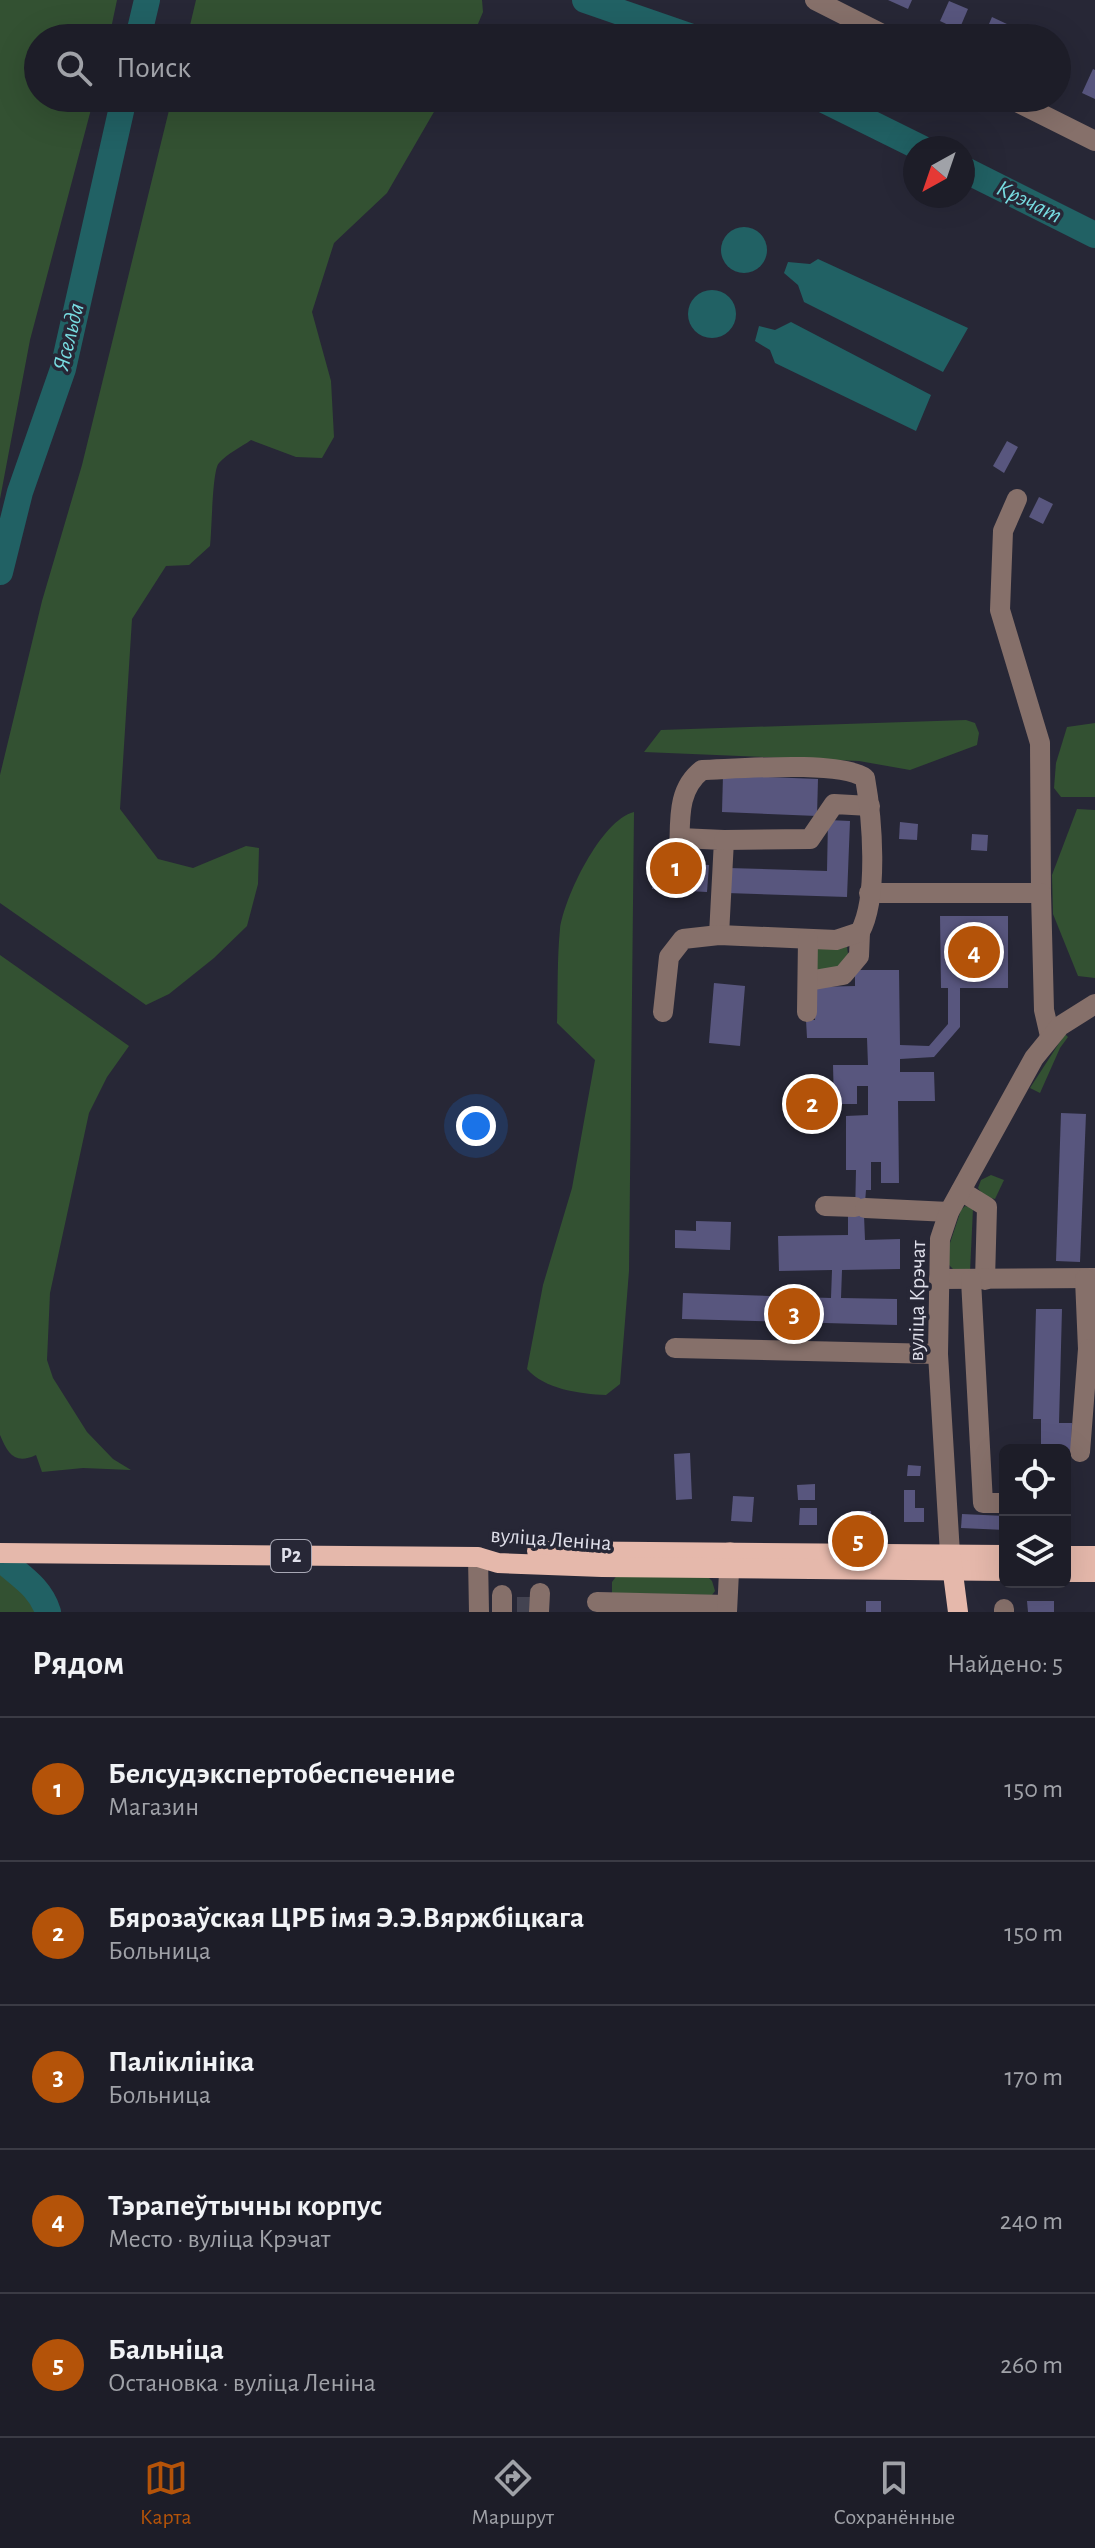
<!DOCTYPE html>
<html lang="ru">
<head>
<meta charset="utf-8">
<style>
  body { margin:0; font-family:"Alegreya Sans",sans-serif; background:#2a2a34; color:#f1f3f6 }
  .controls { position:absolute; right:24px; bottom:24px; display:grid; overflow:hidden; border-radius:12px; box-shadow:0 8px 32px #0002 }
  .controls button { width:72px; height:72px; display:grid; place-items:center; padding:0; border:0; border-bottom:2px solid #3b3b45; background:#1d1d28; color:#f1f3f6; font:40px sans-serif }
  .compass { position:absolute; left:903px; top:136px; width:72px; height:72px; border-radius:50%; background:#1d1d28; box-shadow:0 8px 32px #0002; rotate:220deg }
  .you { position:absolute; left:476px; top:1126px; width:28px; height:28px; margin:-20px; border:6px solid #fff; border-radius:50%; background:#1a73e8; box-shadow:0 0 0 12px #1a73e833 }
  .badge { display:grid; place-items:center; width:52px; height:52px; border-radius:50%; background:#b45309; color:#fff; font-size:26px; font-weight:700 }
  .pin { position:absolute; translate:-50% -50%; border:4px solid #fff; box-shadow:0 2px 8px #0006 }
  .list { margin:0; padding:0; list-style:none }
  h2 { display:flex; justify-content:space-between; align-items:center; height:104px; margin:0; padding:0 32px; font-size:34px }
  h2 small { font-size:26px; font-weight:400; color:#a0a2a8 }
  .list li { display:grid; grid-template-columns:52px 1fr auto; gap:24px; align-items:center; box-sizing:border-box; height:144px; padding:0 32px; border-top:2px solid #3b3b45 }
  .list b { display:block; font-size:30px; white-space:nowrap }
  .list p { margin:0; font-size:26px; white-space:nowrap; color:#a0a2a8 }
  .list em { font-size:26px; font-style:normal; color:#a0a2a8 }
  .icon { flex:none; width:44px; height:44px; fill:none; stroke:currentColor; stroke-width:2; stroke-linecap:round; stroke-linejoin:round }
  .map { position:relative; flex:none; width:1095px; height:1612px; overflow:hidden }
  .search { position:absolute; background:#1d1d28; box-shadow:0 8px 32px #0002; left:24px; right:24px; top:24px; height:88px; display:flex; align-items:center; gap:20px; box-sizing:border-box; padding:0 28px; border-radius:44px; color:#a0a2a8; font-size:30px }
  .sheet { height:824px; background:#1d1d28 }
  nav { display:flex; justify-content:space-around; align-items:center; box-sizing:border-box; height:112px; border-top:2px solid #3b3b45; background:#1d1d28; font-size:22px; color:#a0a2a8 }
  nav a { display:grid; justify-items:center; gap:4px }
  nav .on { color:#b45309 }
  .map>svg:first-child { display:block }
</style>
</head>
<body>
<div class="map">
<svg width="1095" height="1612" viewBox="0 0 1095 1612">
  <rect width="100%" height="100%" fill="#272736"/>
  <g fill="#335132">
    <path d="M0,0H117L109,38H38V98H94L30,340L0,499Z"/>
    <path d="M196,0H482L483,12L472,38H187Z"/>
    <path d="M172,98H442L387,193L334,243L312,312L331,381L334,437L322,458L296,457L251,440C241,447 227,454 219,463C212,470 212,531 210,546L189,565L166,566L132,619L120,809L158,859L193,868L246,846L259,848L258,884L247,926L214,958L169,994L146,1005L0,903V775L42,601L82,465Z"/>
    <path d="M966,720L975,723L979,733L977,745L910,770L859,761L644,752L661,730Z"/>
    <path d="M1095,723V797H1061L1054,788L1056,763L1067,727Z"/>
    <path d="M1077,809L1095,810V978L1078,976L1053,914L1052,875Z"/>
    <path d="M634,812L629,1271L620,1384L606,1395C580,1394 544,1389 527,1369L543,1285L572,1188L595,1060L557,1023C558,992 557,960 560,929C564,898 601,820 634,812Z"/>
    <path d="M814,947H847L848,954L841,968L815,973Z"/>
    <path d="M0,955L129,1046L107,1077L89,1113L50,1293L47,1360L53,1378L87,1432L113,1459L131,1470L83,1468L42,1472L36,1455C15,1465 8,1454 0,1435Z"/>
    <path d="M1065,1034L1068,1037L1060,1048L1040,1093L1030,1088Z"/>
    <path d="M991,1175L1004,1180L995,1199L984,1196L978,1188L981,1180Z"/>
    <path d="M965,1206L973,1208L970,1272L954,1270L949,1265L948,1249L961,1210Z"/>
    <path d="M15,1571L40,1594L48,1612H0V1573Z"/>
    <path d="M618,1574L706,1575L712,1581L715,1591L712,1595L612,1593V1582Z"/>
  </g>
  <g fill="#216164">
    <circle cx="744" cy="250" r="23"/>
    <path d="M818,259L968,328L943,372L804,302L798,285L784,273L788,262L810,264Z"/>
    <circle cx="712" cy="314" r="24"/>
    <path d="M791,322L931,395L916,431L775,363L770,350L755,341L759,326L775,330Z"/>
  </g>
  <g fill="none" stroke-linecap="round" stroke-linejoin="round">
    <path stroke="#216164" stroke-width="4" d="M0,537L8,535"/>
    <g stroke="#216164" stroke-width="26">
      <path d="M585,0L695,38"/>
      <path d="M138,38L147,0"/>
      <path d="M820,98L921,148"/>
      <path d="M963,169L1095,235"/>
      <path d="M0,572L20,492L63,369L124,98"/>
      <path d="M0,1558C18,1575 40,1586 48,1612"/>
    </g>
  </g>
  <g fill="#58567e">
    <path d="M888,0H912L908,9Z"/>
    <path d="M949,1L968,9L959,30L940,21Z"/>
    <path d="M992,17L1024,32L1021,38H983Z"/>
    <path d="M1057,47L1066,52L1057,73Z"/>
    <path d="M1093,69L1095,70V99L1082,93Z"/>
    <path d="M1007,441L1018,447L1004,473L993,466Z"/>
    <path d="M1039,497L1053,504L1043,524L1029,517Z"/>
    <path d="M723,775L818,779L817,816L722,812Z"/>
    <path d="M828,820L850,821L847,897L727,893L728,868L827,871Z"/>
    <path d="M900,822L918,824L917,840L899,839Z"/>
    <path d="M972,834L988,835L987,851L971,850Z"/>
    <path d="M653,862L709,865L707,892L652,889Z"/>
    <path d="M940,916H1008V988H960V1027L934,1057L900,1059V1072H934L935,1101H898L899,1183H881V1162H871V1190H866L864,1215L865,1240L900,1239V1269L842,1270L841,1298L897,1299V1325L682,1319L683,1293L831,1298L832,1270L779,1271L778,1236L848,1235V1215H855L856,1170H846V1116L868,1115V1086H857V1104H834L833,1065H868L867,1038H807L806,1020H815V987L855,986V970H899L900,1045L929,1046L948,1024V988H941Z"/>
    <path d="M714,983L745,986L740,1046L709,1043Z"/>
    <path d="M1061,1113L1086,1114L1080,1262L1056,1261Z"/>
    <path d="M696,1221L731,1222L730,1250L675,1248V1230L696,1231Z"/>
    <path d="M1036,1309H1062L1059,1423H1072L1071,1460H1065V1450H1041V1419H1033Z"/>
    <path d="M690,1453L692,1499L676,1500L674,1454Z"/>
    <path d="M908,1465L921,1466L920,1476H907Z"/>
    <path d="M815,1484V1500H798L797,1485Z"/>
    <path d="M904,1490H915V1508H924V1522H904Z"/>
    <path d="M733,1496L754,1497L752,1522L731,1521Z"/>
    <path d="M800,1508H817V1525H799Z"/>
    <path d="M851,1511H871L872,1523L851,1524Z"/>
    <path d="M962,1514L1005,1516V1530L961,1528Z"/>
    <rect x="517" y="1599" width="16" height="13"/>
    <rect x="866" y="1601" width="15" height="11"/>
    <path d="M1027,1601H1054V1612H1028Z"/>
  </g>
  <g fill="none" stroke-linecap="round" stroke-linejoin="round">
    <path stroke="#434351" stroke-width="20" stroke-dasharray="20 10" stroke-linecap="butt" d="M517,1607H533"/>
    <g stroke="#86706a" stroke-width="20">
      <path d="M815,0L890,38"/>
      <path d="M1009,98L1095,141"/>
      <path d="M1017,499L1003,531L1000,610L1040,743L1041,893"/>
      <path d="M680,838L724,840L719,935"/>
      <path d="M724,840L810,839L834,804L870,806"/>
      <path d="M869,893H1041L1044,1010L1050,1036"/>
      <path d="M808,981L843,975L859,956L860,932"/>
      <path d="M663,1012L669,957L683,939L719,935L836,940L860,932C879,897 872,817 865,778C840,760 737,769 702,770C675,791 681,824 679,856"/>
      <path d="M807,1012L808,939"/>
      <path d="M961,1191L987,1207L985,1280"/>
      <path d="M825,1206L855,1207"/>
      <path d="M865,1208L949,1212"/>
      <path d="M939,1279L1095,1278"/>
      <path d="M1085,1279L1088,1349H1095"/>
      <path d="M971,1280L983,1503H1005"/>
      <path d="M675,1348L938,1354"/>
      <path d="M1080,1452L1088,1349"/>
      <path d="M950,1554L938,1354L940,1239L949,1212L1034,1058L1060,1026L1095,1004"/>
      <path d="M478,1557L479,1612"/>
      <path d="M597,1602L727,1605"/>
      <path d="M1004,1609V1612"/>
      <path d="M502,1612V1595"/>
      <path d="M539,1612L540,1593"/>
      <path d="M727,1612L730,1552"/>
    </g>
    <g stroke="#e5b8ab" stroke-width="20">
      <path d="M537,1551L1005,1555"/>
      <path d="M0,1553L478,1557L498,1563L602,1567L1005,1571"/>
      <path d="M1065,1556H1095"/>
      <path d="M951,1558L958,1612"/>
      <path d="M1065,1572H1095"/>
    </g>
  </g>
  <g text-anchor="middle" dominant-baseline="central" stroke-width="7" stroke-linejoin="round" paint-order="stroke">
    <rect fill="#272736" stroke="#a8a8b5" stroke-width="2" x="271" y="1540" width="40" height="32" rx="6"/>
    <g font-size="20" font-weight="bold" fill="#e0e0eb">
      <text x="291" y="1556">Р2</text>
    </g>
    <g font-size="22" fill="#e0e0eb" stroke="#272736">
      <text transform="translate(917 1301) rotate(-89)">вуліца Крэчат</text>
      <text transform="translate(551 1539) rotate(4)">вуліца Леніна</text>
    </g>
    <g font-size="24" font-style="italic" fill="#77dbe0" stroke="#272736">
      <text transform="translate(1029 202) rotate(26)">Крэчат</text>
      <text transform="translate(69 337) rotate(-76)">Ясельда</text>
    </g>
  </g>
</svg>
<div class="controls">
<button><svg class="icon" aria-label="locate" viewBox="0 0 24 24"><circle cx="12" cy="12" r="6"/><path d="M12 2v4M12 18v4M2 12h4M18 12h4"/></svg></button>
<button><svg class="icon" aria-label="layers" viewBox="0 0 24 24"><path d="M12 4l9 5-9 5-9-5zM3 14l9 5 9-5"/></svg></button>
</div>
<svg class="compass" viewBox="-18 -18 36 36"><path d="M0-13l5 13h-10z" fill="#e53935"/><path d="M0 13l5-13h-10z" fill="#a0a2a8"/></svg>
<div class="you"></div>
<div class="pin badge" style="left:676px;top:868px">1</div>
<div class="pin badge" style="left:812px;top:1104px">2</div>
<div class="pin badge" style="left:794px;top:1314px">3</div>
<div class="pin badge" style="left:974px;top:952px">4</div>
<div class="pin badge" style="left:858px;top:1541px">5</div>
<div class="search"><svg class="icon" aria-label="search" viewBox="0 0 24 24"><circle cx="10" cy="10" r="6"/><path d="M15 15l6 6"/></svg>Поиск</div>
</div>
<section class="sheet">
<h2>Рядом<small>Найдено: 5</small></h2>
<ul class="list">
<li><span class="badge">1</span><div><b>Белсудэкспертобеспечение</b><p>Магазин</p></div><em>150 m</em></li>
<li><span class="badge">2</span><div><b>Бярозаўская ЦРБ імя Э.Э.Вяржбіцкага</b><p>Больница</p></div><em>150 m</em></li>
<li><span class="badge">3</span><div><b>Паліклініка</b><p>Больница</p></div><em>170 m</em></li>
<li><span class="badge">4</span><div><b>Тэрапеўтычны корпус</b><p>Место · вуліца Крэчат</p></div><em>240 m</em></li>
<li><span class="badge">5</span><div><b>Бальніца</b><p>Остановка · вуліца Леніна</p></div><em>260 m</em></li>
</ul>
</section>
<nav>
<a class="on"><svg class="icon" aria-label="map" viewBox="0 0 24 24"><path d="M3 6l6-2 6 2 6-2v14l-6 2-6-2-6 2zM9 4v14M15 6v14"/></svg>Карта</a>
<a><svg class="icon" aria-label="directions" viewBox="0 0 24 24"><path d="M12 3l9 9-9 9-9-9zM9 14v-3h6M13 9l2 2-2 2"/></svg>Маршрут</a>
<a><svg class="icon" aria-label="saved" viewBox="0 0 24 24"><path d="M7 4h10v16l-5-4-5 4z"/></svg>Сохранённые</a>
</nav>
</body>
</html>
